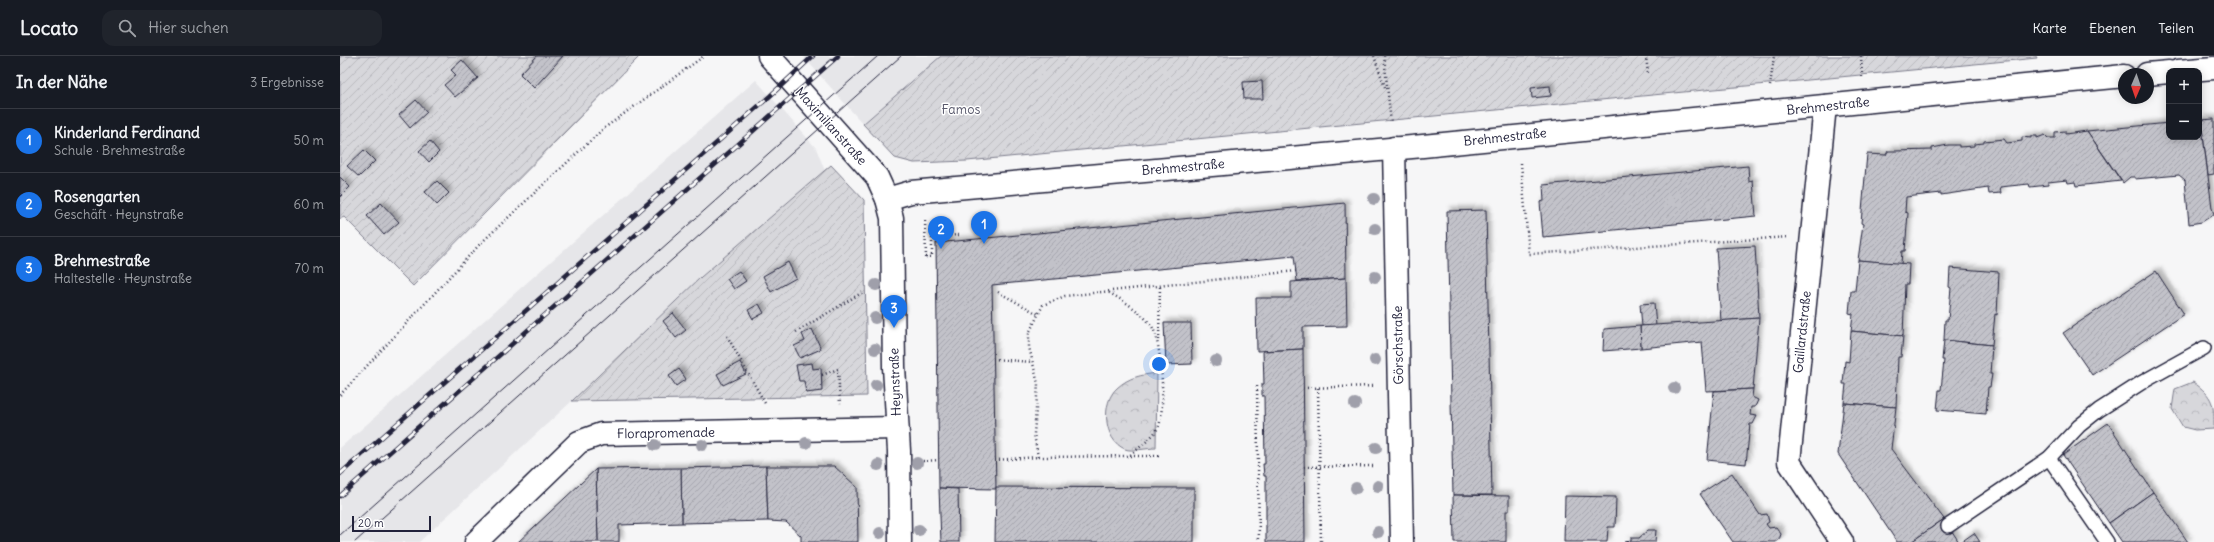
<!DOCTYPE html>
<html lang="de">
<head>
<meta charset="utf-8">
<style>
  body { margin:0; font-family:Delius,sans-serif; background:#20242c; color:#f1f3f6 }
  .controls { position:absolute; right:12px; top:12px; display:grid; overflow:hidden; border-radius:8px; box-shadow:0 2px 10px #0003 }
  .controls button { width:36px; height:36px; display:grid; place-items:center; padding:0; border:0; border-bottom:1px solid #363941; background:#171b24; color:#f1f3f6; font:20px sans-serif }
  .compass { position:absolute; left:1778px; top:12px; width:36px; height:36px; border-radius:50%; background:#171b24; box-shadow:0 2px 10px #0003; rotate:182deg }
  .scale { position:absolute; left:12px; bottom:10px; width:79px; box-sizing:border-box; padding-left:4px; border:2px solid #22223b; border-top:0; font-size:11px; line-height:14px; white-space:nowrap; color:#22223b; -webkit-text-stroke:3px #fff; paint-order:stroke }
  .you { position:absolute; left:819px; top:308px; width:14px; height:14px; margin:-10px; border:3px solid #fff; border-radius:50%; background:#1a73e8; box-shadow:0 0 0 6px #1a73e833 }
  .badge { display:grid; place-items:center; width:26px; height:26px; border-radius:50%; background:#1a73e8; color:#fff; font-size:13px; font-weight:700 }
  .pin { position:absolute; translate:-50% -33px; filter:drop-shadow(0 1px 2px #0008) }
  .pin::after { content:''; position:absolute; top:21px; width:14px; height:12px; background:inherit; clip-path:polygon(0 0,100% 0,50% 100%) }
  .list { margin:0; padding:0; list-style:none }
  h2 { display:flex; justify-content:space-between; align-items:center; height:52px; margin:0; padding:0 16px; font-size:17px }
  h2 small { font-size:13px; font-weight:400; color:#9ea1a6 }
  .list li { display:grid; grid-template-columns:26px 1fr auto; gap:12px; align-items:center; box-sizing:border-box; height:64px; padding:0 16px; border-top:1px solid #363941 }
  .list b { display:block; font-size:15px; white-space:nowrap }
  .list p { margin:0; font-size:13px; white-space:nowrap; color:#9ea1a6 }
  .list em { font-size:13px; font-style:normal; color:#9ea1a6 }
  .icon { flex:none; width:22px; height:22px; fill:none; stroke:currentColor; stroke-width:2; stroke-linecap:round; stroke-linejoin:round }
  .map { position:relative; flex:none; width:1874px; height:486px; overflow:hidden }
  header { display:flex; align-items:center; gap:24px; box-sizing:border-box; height:56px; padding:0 20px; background:#171b24; border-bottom:1px solid #363941 }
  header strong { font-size:19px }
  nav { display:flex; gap:22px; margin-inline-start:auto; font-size:14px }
  .search { width:280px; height:36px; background:#20242c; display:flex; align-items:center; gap:10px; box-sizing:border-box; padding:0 14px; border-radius:12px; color:#9ea1a6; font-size:15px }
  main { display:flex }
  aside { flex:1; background:#171b24 }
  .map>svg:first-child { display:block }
</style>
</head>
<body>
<header>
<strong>Locato</strong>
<div class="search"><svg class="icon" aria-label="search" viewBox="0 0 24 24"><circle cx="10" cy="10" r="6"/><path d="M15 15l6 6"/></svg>Hier suchen</div>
<nav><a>Karte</a><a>Ebenen</a><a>Teilen</a></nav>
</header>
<main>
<aside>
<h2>In der Nähe<small>3 Ergebnisse</small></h2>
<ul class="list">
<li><span class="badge">1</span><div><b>Kinderland Ferdinand</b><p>Schule · Brehmestraße</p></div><em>50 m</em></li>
<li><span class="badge">2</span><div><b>Rosengarten</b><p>Geschäft · Heynstraße</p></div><em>60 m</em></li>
<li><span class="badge">3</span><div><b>Brehmestraße</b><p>Haltestelle · Heynstraße</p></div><em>70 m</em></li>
</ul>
</aside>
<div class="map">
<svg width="1874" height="486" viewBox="0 0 1874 486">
  <defs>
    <pattern id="park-crowns" width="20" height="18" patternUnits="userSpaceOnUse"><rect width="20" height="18" fill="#d7d7db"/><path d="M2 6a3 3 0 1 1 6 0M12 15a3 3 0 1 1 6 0" fill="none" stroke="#b8b8bd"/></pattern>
    <pattern id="garden-furrows" width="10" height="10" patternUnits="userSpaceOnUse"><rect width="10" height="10" fill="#d7d7db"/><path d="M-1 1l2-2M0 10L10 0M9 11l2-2" fill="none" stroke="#b8b8bd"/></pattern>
    <pattern id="building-hatch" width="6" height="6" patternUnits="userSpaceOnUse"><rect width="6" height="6" fill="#c2c2c9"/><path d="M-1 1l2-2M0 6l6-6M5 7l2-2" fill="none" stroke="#a6a6ae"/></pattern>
    <filter id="shadow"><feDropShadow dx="3.5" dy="-3.5" stdDeviation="2" flood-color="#0004"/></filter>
  </defs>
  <rect width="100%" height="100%" fill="#f6f6f7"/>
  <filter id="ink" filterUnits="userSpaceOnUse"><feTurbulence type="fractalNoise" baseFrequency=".025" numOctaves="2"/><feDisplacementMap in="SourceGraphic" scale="8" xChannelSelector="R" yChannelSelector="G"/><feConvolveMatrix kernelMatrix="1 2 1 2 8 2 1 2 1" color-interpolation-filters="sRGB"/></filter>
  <g filter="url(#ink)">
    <g fill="#e6e6e9">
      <path d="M463,0H601L523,68Z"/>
      <path d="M416,24L476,92L485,115L361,221L232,345L79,486H0V392Z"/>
    </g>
    <g fill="url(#park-crowns)" stroke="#7c7c8b">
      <path d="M817,317L816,392C807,392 792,396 785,393C763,384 761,346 777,332C789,321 801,319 817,317Z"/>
      <path d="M1853,326C1874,341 1874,348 1874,373L1855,374L1843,371L1832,353L1835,333Z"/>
    </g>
    <g fill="url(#garden-furrows)" stroke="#7c7c8b">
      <path d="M0,0H300L73,230L4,161L0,163Z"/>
      <path d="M601,0H1696L1697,2L627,105L574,107L555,102L523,68Z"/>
      <path d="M491,109L524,144L527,340L232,345L361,221Z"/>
    </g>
    <g fill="url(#building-hatch)" stroke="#22223b" filter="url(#shadow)">
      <path d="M197,0H223L194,32L180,18Z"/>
      <path d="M122,4L138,22L115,41L104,29L116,19L111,14Z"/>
      <path d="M922,25L923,43H904L903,26Z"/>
      <path d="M1210,30L1211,40L1192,42L1191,32Z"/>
      <path d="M76,44L87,56L70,72L59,59Z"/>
      <path d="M1874,63V118L1868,119L1861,64Z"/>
      <path d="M1859,64H1861L1872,152L1874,158L1862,166L1849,168L1845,124L1839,119L1795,123V121H1790L1783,127L1747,75L1829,67V81H1859Z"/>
      <path d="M1725,75V78L1747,75L1781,125L1736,130L1735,126L1728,127L1727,124L1708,126V129L1690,131L1689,128L1660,131L1661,137L1649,138L1648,132L1601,139V137L1566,141L1565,156L1568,157L1565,195H1562L1561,208L1518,204L1523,168L1521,167L1527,98L1546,99L1548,95H1555L1592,94V92L1608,89H1619V91L1634,90V88L1644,87V85L1664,83L1667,87L1682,85V81L1691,82V80H1697V82L1705,79L1708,82H1715V76Z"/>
      <path d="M90,85L99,96L89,106L79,95Z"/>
      <path d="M24,94L35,105L19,121L7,110Z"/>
      <path d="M1408,110L1409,126L1413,125L1416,160L1203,181L1200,146L1204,145L1203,129Z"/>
      <path d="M0,121L10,131L0,141Z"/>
      <path d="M97,125L109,137L97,149L85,136Z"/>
      <path d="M41,147L59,166L44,179L27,160Z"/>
      <path d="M1005,147L1006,222L957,225L954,200L652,229L656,433L599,432L596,187Z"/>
      <path d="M1146,154L1152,439H1113L1107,155Z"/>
      <path d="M1415,190L1419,262L1381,265L1376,192Z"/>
      <path d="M1518,204L1569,208L1568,228H1565L1563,280L1511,275L1513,258L1509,257L1511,235H1515Z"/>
      <path d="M448,206L456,222L431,236L423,220Z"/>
      <path d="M1610,212L1659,216L1657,259L1655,258L1652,289L1604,284L1605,264H1608L1611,232L1609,231Z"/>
      <path d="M399,215L406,225L394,233L387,223Z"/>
      <path d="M1816,215L1844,258L1752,319L1723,277Z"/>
      <path d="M1006,222L1007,270L963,271V293L917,295L916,242H951V226Z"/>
      <path d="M1314,247L1316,270H1302L1300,248Z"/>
      <path d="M419,248L424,257L413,263L408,254Z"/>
      <path d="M333,257L346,274L336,282L323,265Z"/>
      <path d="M1419,262L1413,333L1366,335L1362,286L1301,292L1300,270Z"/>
      <path d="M824,267H851L852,308L826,309Z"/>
      <path d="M1300,270L1301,292L1263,295L1264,273Z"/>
      <path d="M472,273L481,293L460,302L454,290L465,285L462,278Z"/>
      <path d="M1511,275L1563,280L1561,301H1558L1556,351L1504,347L1506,328H1503L1505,305L1509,306Z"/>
      <path d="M1604,284L1652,289L1650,318H1652L1650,331H1648L1646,358L1597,354L1599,334H1601L1604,304H1602Z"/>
      <path d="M963,293L965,486H926V420H924L923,408H925L924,340H922V328H924L923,295Z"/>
      <path d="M400,306L406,318L383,329L377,318Z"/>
      <path d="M472,307L473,313L481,312L482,335L466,337L464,325H459L456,309Z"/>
      <path d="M339,313L346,323L336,330L329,320Z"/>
      <path d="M1413,333L1412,341L1418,344L1415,351H1411L1410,359L1417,360L1413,368H1410L1406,408L1367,404L1374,335Z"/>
      <path d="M1504,347L1556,351L1551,393L1604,463L1571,486H1557L1498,398Z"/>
      <path d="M1768,367L1813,436L1769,467L1723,399Z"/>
      <path d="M426,410L428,465L342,467L341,412Z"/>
      <path d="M426,410H494L517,431L518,486H461V480L446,466L428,465Z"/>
      <path d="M341,412L342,467L279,469V486H258L256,413Z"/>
      <path d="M256,413L258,486H178Z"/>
      <path d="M1392,417L1420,459L1427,458L1429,466L1426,468L1429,472L1436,471L1441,478L1439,484L1436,486H1393L1360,438Z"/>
      <path d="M656,431L854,432V486H655Z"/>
      <path d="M599,432L618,433L619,486H601Z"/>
      <path d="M1813,436L1848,486H1782L1769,467Z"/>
      <path d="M1113,439L1169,440V455H1166V486H1114Z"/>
      <path d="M1225,440L1276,441L1275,471H1268L1267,486H1224Z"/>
      <path d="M1604,463L1619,486H1571Z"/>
      <path d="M1308,474H1316L1315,486H1285L1291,485V482H1299Z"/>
      <path d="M1634,477L1640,486H1621Z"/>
    </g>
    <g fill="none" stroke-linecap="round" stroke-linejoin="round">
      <g stroke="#22223b" stroke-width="16">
        <g id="lane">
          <path d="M1709,402L1767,486"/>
          <path d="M1608,470L1709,402L1739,370L1759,354L1801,327L1864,292"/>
        </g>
      </g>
      <g stroke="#22223b" stroke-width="25">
        <g id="street">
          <path d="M429,0L537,121L547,143L552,162L554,311L559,395L560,486"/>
          <path d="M1838,15L1874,12"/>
          <path d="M1807,18L1829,16"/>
          <path d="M1485,50L1449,406L1502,486"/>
          <path d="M1054,92L1062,486"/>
          <path d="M547,143L571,136L1083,90L1784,20"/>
          <path d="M136,486L239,386L261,378L557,372"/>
        </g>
      </g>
      <g stroke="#22223b" stroke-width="2.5" stroke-dasharray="1 3" stroke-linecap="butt">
        <path d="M1034,0L1045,31"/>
        <path d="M1044,0L1051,67"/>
        <path d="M1306,0L1308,18"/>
        <path d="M1521,0L1522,21"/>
        <path d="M1430,30L1434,0"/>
        <path d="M1181,107L1189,198L1448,181"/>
        <path d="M604,163L605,180"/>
        <path d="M585,165L586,201H592V181L619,179"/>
        <path d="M658,236L698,258"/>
        <path d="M456,276L523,236"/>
        <path d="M387,280L426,349"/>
        <path d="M819,284L820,230"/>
        <path d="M653,303L692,306"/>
        <path d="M482,319L498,313L500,348"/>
        <path d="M917,330L919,486"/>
        <path d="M963,332L1034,330"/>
        <path d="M978,332L981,486"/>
        <path d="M0,339L141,187L263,73L364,0"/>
        <path d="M790,400H821"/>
        <path d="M698,401L694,378L698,328L689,291V277L703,249L725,240L956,215"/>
        <path d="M655,404L698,401L789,400C799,392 811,383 818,372C826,357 822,283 811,269C799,254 784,245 768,236"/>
        <path d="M583,405L598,404"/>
        <path d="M964,411L1035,410"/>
      </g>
      <use href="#lane" stroke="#fff" stroke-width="13"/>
      <use href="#street" stroke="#fff" stroke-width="22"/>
      <g stroke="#22223b" stroke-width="1">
        <path d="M0,479L538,0"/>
        <path d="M15,486L561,0"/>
      </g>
      <g stroke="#22223b" stroke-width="4.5">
        <g id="rail">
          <path d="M0,418L430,40L473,0"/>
          <path d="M0,440L498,0"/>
        </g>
      </g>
      <use href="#rail" stroke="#fff" stroke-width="3" stroke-dasharray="9" stroke-linecap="butt"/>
    </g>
    <g fill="#9f9faa">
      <circle cx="1034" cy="143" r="6"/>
      <circle cx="1035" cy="173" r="6"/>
      <circle cx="1035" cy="221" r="6"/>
      <circle cx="536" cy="229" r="6"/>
      <circle cx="535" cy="262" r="6"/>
      <circle cx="535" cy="293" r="6"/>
      <circle cx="1035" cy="304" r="6"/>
      <circle cx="876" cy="305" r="6"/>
      <circle cx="536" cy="329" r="6"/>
      <circle cx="1334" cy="332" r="6"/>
      <circle cx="1015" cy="348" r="6"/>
      <circle cx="466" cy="387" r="6"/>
      <circle cx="315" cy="389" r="6"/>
      <circle cx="362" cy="389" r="6"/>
      <circle cx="1036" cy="392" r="6"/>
      <circle cx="577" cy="407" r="6"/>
      <circle cx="538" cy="409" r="6"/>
      <circle cx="1038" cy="430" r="6"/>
      <circle cx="1016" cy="432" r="6"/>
      <circle cx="579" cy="474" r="6"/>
      <circle cx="1038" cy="476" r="6"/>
      <circle cx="540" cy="477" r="6"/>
    </g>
  </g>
  <g text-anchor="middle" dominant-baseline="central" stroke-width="3" stroke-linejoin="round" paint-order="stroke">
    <g font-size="13" fill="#22223b" stroke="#fff">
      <text transform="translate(1488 50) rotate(-6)">Brehmestraße</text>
      <text transform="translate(491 70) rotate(48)">Maximilianstraße</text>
      <text transform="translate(1165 81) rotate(-6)">Brehmestraße</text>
      <text transform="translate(843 111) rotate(-5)">Brehmestraße</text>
      <text transform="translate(1462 276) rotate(-84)">Gaillardstraße</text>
      <text transform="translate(1058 289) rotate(-91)">Görschstraße</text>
      <text transform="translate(555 326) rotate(-92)">Heynstraße</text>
      <text transform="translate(326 377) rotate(-1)">Florapromenade</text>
    </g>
    <g font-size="13" fill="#58586b" stroke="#fff">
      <text x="621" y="53">Famos</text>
    </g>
  </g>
</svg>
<div class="controls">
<button>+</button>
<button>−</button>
</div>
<svg class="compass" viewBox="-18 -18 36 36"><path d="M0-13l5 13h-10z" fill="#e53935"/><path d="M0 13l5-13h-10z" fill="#9ea1a6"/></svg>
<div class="scale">20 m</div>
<div class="you"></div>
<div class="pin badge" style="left:644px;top:188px">1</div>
<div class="pin badge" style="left:601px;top:193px">2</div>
<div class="pin badge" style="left:554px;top:272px">3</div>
</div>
</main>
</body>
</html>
